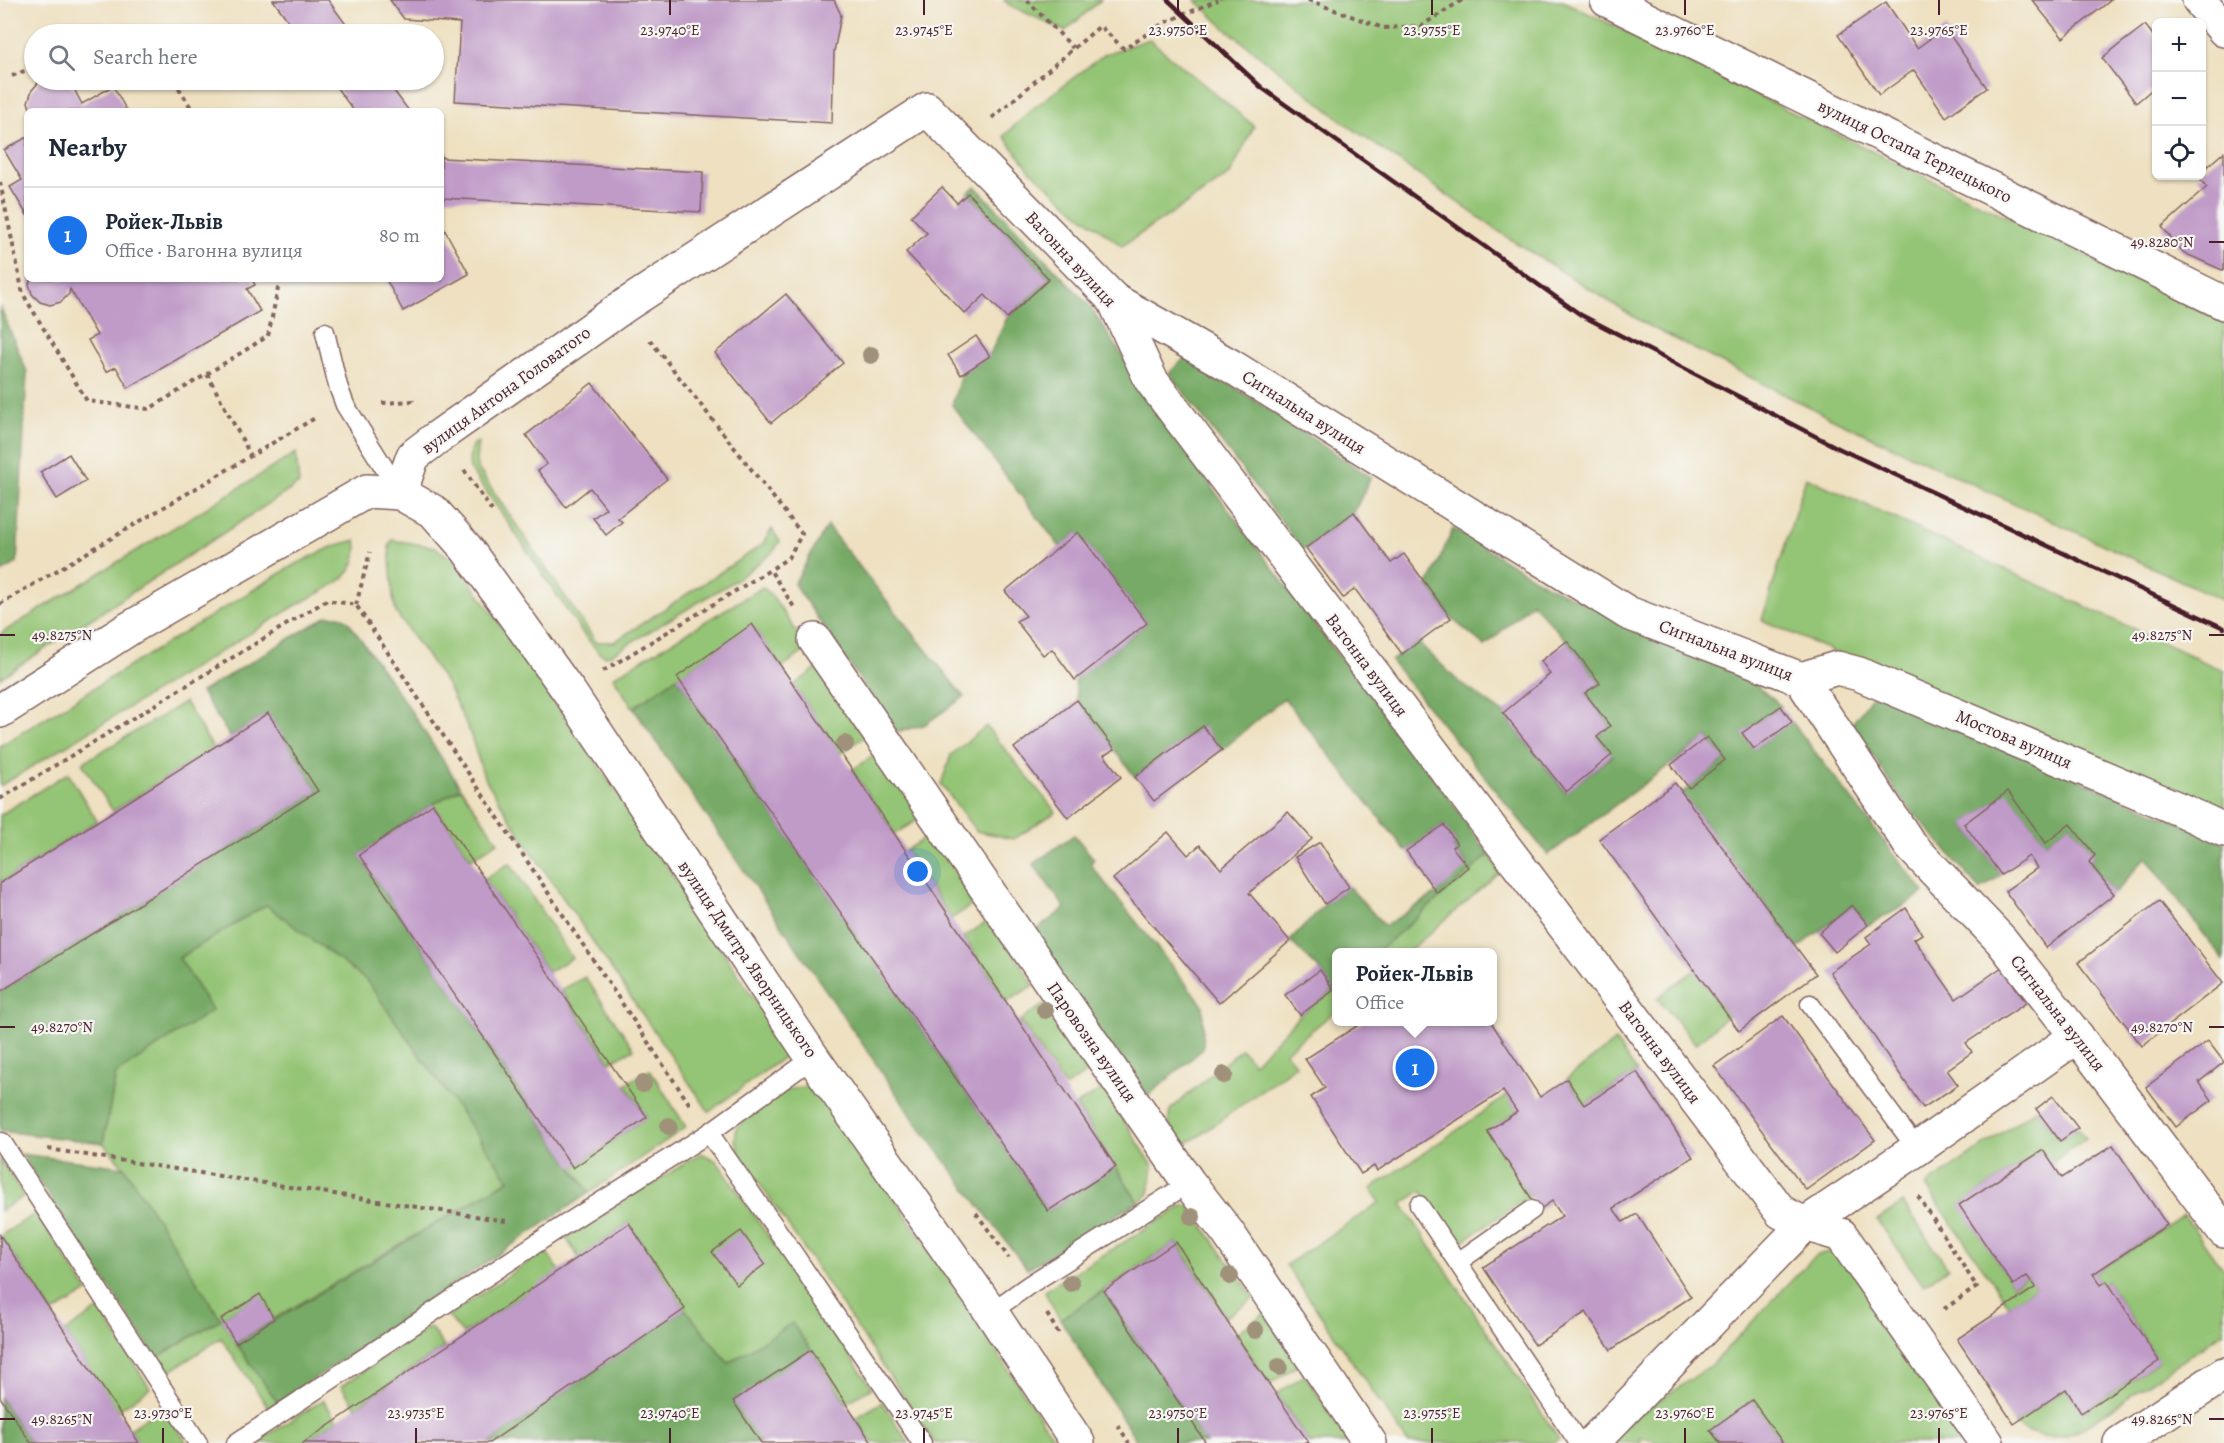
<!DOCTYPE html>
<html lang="en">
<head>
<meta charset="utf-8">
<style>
  body { margin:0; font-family:Alegreya,serif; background:#f6f6f7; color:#1f2937 }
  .controls { position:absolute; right:18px; top:18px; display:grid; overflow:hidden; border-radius:9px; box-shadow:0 2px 4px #0004 }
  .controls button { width:54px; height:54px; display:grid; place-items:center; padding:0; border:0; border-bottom:2px solid #e0e1e3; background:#fff; color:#1f2937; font:30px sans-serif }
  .you { position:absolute; left:918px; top:872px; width:21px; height:21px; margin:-15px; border:4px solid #fff; border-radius:50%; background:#1a73e8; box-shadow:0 0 0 9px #1a73e833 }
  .badge { display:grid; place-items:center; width:39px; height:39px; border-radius:50%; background:#1a73e8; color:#fff; font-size:20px; font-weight:700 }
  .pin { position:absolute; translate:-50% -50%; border:3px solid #fff; box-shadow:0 2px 6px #0006 }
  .popup { position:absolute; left:1332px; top:948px; width:165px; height:78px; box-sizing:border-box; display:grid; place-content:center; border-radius:9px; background:#fff; filter:drop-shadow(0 2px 4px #0005); font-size:20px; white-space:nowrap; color:#747a83 }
  .popup b { font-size:22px; color:#1f2937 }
  .popup::after { content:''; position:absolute; left:50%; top:100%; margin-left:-12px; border:12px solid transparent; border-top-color:#fff }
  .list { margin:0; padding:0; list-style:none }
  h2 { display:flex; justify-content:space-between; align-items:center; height:78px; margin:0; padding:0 24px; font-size:26px }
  h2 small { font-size:20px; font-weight:400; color:#747a83 }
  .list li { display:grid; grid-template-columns:39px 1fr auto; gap:18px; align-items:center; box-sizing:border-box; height:96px; padding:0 24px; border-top:2px solid #e0e1e3 }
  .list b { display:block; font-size:22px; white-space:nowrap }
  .list p { margin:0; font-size:20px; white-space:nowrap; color:#747a83 }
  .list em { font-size:20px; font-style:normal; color:#747a83 }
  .icon { flex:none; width:33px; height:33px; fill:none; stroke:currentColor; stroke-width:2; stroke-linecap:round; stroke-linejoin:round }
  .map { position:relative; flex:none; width:2224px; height:1443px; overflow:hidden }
  .search { position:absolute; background:#fff; box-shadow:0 2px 4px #0004; left:24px; top:24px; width:420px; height:66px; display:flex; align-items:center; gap:15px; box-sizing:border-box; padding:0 21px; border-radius:33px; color:#747a83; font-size:22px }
  .panel { position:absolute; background:#fff; box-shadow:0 2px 4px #0004; left:24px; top:108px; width:420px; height:174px; border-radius:9px }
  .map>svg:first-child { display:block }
</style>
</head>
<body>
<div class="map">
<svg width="2224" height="1443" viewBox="0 0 2224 1443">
  <rect width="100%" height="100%" fill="#f6f6f2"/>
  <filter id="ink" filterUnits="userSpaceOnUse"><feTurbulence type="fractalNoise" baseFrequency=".0167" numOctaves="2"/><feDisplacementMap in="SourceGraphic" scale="12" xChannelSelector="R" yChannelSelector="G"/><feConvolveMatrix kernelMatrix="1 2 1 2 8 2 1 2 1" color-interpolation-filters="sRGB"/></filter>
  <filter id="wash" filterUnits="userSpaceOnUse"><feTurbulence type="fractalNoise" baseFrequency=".008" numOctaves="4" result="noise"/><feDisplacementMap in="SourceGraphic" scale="24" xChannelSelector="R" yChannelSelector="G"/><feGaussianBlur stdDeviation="1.35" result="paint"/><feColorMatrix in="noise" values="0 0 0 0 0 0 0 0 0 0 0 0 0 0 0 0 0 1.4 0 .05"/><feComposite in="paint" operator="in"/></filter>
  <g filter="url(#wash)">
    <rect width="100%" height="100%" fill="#eee0c0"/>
    <g fill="#94c474" stroke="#6f7250" stroke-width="1.5">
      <path d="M1004,0H1101L1065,31L1009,5Z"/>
      <path d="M1195,0H1561L2224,322V601L1833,419L1647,325L1510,239L1350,127L1226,29Z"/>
      <path d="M1149,39L1254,126L1230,175L1122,246L1076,211L1030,170L1004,136L1031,110L1105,54Z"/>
      <path d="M478,442L476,460L477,467L596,642H614L762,545L772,529L780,542L772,553L736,580L610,655L605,656L599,653L581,631L505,518L470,469C468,460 469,454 472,445Z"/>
      <path d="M296,453L299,484L0,678V634Z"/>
      <path d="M1806,477L2224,671V825L1762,620Z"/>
      <path d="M356,540C363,580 323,589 295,606L0,786V746L292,566L334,546Z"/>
      <path d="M392,540L435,547L456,562C571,723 682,886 789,1053L709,1112L523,839L484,777L470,733L448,686L396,613L393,598L389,546Z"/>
      <path d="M763,587L773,597L808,649L782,667L752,625L633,708L613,677Z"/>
      <path d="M820,666L866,735L840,754L794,685Z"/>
      <path d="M185,702L213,748L113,811L82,763Z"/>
      <path d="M986,726L1056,812L1014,839L976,831L941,784L951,755Z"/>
      <path d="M879,752L922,817L895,834L852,770Z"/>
      <path d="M68,773L97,821L0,883V815Z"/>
      <path d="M461,788L498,842L471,859L433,804Z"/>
      <path d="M933,833L978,901L951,919L906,850Z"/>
      <path d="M1489,855L1501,872L1408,952H1377Z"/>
      <path d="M510,863L572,958L548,972L484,879Z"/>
      <path d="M266,904L367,981L509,1180L274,1319L259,1295L221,1319L278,1403L269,1409L221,1338L166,1374L156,1358L220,1319L124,1167L103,1143L116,1074L212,1010L179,958Z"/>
      <path d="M991,919L1034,985L1007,1002L964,937Z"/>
      <path d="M1695,970L1728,1015L1696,1044L1657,998Z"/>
      <path d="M585,977L634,1049L610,1062L561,990Z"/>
      <path d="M1337,988V1010L1285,1052L1296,1065L1199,1136L1183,1145L1168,1123L1170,1110L1241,1049L1254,1063L1300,1015Z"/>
      <path d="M1046,1003L1091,1070L1065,1087L1020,1021Z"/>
      <path d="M1615,1041L1637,1072L1584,1105L1567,1079Z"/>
      <path d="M650,1070L686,1127L589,1193L573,1168L647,1117L625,1084Z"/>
      <path d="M801,1087H819L825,1093L1057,1443H935L739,1153L735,1139L737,1127L787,1090Z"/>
      <path d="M1103,1088L1153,1166L1149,1194L1138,1202L1076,1105Z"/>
      <path d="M1507,1096L1517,1112L1488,1131L1530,1196L1458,1244L1421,1191L1402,1204L1559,1439L1553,1443H1408L1286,1265L1380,1202L1371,1189Z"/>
      <path d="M2036,1109L2060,1141L2078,1128L2086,1138L2051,1163L2042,1150L1960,1205L2013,1285L2027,1276L2036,1287L2009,1305L1926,1186Z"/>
      <path d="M701,1153L717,1161L872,1388L846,1403L811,1350L728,1363L685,1309L629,1223L579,1258L566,1238Z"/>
      <path d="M0,1159L24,1196L0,1211Z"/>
      <path d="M1903,1203L1948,1268L1923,1285L1877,1220Z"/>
      <path d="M1188,1205L1254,1298L1226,1317L1176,1242L1060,1319L1044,1291L1183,1206Z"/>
      <path d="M36,1213L88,1292L53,1313L0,1236Z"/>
      <path d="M2184,1215L2224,1271V1332L2080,1430C2056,1441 2035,1439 2014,1424L2066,1389L2082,1413L2159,1361L2107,1281L2101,1285L2093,1274Z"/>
      <path d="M545,1251L560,1271L463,1334L448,1316Z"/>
      <path d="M1831,1251L1845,1259L1971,1443H1783L1752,1401L1711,1431L1720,1443H1660L1639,1437L1642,1443H1608L1634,1418L1710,1366L1815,1256Z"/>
      <path d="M99,1309L150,1388L117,1411L65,1332Z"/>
      <path d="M1265,1313L1298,1365L1270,1384L1235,1334Z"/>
      <path d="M430,1327L444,1347L356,1407L341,1386Z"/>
      <path d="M1305,1375L1349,1442L1348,1443H1309L1277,1394Z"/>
      <path d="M323,1400L337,1420L303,1443H255Z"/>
      <path d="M882,1402L909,1443H872L856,1418Z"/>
      <path d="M163,1407L187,1443H139L130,1429Z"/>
    </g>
    <g fill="#7a6" stroke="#606448" stroke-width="1.5">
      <path d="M975,186L1089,305L1189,457L1337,654L1417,754L1489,855L1377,952H1337V988L1334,990L1320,970L1290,941L1325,904L1349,887L1385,926L1437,893L1468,866L1452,847L1457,844L1444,825L1406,851L1284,698L1222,750L1202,726L1135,777L1077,700L1075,680L1147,623L1078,532L1060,547L952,405L961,375L989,356L1007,318L1049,279L968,193Z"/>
      <path d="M0,306L27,372L17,563L0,573Z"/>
      <path d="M1187,356L1371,477L1354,512L1303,550L1169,373Z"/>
      <path d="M827,526L964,697L924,725L896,732L794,584Z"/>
      <path d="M1453,529L1546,585L1746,677L1781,706L1743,733L1754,749L1792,722L1896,857L1924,892L1904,906L1868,925L1852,905L1798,948L1682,793L1725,760L1707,737L1548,855L1391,661L1418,642L1458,681L1503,713L1565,792L1612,756L1597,737L1610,726L1585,693L1600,683L1567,641L1532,603L1485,646L1451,618L1428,586Z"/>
      <path d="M327,616H340L348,621L409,708L461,788L433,804L359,855L589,1193L278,1403L236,1343L509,1180L367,981L266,905L179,958L212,1010L116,1074L103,1143L0,1131V992L318,791L268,713L230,737L201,692Z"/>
      <path d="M677,677L1048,1211L1116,1167L1138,1202L1027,1269L913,1118L633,708Z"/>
      <path d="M1876,691L2224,842V961L2146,857L2114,894L2089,862L2095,855L2070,824L2046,843L2008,792L1964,824L2001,875L1980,890L1898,794L1852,724Z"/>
      <path d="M1074,835L1094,859L1090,864L1203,1005V1049L1148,1096L1026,938L1065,908L1033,864Z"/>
      <path d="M21,1154L124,1167L221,1319L156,1358Z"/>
      <path d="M1104,1291L1206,1443H1138L1060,1319Z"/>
      <path d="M685,1309L728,1363L792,1323L811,1350L761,1443H489Z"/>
      <path d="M0,1397L31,1443H0Z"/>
    </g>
    <g id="blocks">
      <g fill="#c09bc8">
        <path d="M273,0H328L353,34H298Z"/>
        <path d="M390,0H834L841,15L834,52L832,123L455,101L460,23L404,19Z"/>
        <path d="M2032,0H2111L2063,38Z"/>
        <path d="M1886,2L1917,48L1945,28L1987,88L1946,117L1914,70L1879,95L1838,35Z"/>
        <path d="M2145,25L2156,39V86L2136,103L2102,58Z"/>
        <path d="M45,80L65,81L74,89L82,104L113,86L127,111H31L28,102L32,90L40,81Z"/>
        <path d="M331,80H386L409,111H354Z"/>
        <path d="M27,137V215L10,187L22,180L4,150Z"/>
        <path d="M2224,152V269L2222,270L2184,253L2162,227L2207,187L2196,176H2202V171Z"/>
        <path d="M441,155L443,158L703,172L701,212L441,198Z"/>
        <path d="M942,187L957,203L968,193L1049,279L1007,318L985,295L965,314L906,252L927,233L911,216Z"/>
        <path d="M441,223L469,274L403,311L386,279H441Z"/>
        <path d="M31,279H252L255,285L247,289L260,311L128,388L116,367L106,372L88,340L97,335L70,289L69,294L61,302L50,305L40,302L32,294L29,284Z"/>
        <path d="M786,294L843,363L771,423L715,353Z"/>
        <path d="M976,336L990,356L961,375L948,355Z"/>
        <path d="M592,383L667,479L618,518L622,522L606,535L593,518L606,508L590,488L566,507L538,471L547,464L526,435Z"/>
        <path d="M69,454L86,481L57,499L40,472Z"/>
        <path d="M1354,512L1391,563L1404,554L1451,618L1402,654L1355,589L1343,598L1306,548Z"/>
        <path d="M1078,532L1147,623L1075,680L1052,649L1043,655L1016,621L1026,616L1005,591Z"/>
        <path d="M752,624L852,770L1116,1167L1048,1211L677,677Z"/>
        <path d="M1567,641L1600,683L1585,693L1610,726L1597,737L1612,755L1566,792L1503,713L1550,674L1541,661Z"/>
        <path d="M1077,700L1115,749L1104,755L1121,777L1068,818L1014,748Z"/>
        <path d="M1781,706L1792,722L1754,749L1742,733Z"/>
        <path d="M268,713L318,791L0,992V883Z"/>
        <path d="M1203,726L1222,750L1154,801L1135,777Z"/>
        <path d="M1707,737L1725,760L1689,788L1671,765Z"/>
        <path d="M1675,783L1816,974L1739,1031L1599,839Z"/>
        <path d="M2008,791L2046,843L2070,824L2095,855L2089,862L2114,894L2046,948L2005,891L2037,868L2029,856L2001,875L1964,824Z"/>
        <path d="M433,804L647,1117L573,1168L359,855Z"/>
        <path d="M1288,812L1312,839L1249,893L1290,941L1219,1003L1113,879L1168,832L1188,855L1200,845L1221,869Z"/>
        <path d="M1444,825L1457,844L1452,847L1468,867L1437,893L1406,851Z"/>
        <path d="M1320,842L1349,887L1325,904L1295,857Z"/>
        <path d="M2159,901L2223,983L2142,1046L2078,963Z"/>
        <path d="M1852,905L1868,925L1835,952L1819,933Z"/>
        <path d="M1906,908L1922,934L1914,939L1956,999L2002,967L2026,1003L1966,1043L1972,1052L1947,1070L1958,1085L1923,1108L1830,972L1871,944L1866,937Z"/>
        <path d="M1320,970L1334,990L1300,1015L1285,995Z"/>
        <path d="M1783,1016L1875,1140L1806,1190L1714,1066Z"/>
        <path d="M1363,1022H1491L1540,1097L1567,1079L1584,1105L1637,1072L1693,1157L1613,1208L1623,1222L1637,1214L1691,1297L1611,1350L1586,1312L1535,1345L1483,1267L1562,1216L1552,1201L1539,1210L1487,1131L1517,1112L1503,1091L1377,1171L1374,1166L1361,1174L1311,1097L1325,1088L1305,1059Z"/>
        <path d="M2208,1041L2224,1062L2199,1082L2212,1100L2176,1127L2146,1087Z"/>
        <path d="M2053,1096L2078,1128L2060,1141L2036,1109Z"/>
        <path d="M2113,1145L2167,1225L2093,1274L2101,1285L2107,1281L2159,1361L2081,1413L2066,1389L2014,1424L1957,1339L2036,1287L2027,1276L2013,1285L1959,1205L2043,1150L2062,1178Z"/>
        <path d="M629,1223L685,1309L489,1443H303Z"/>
        <path d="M741,1231L765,1264L737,1285L712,1252Z"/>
        <path d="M0,1235L123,1418L139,1443H31L0,1397Z"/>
        <path d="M1176,1242L1235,1334L1309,1443H1206L1104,1291Z"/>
        <path d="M260,1294L274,1319L236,1343L221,1319Z"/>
        <path d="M811,1350L846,1404L872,1443H761L733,1401Z"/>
        <path d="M1752,1400L1783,1443H1720L1710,1430Z"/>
      </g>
    </g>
  </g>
  <g filter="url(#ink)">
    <use href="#blocks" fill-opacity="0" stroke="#83635f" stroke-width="1.5"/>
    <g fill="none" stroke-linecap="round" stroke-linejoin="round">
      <g stroke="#83635f" stroke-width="21">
        <g id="service">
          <path d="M325,332L338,386L345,405L400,493"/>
          <path d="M1810,1004L1917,1149"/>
          <path d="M709,1133L791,1250L922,1443"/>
          <path d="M2,1142L198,1443"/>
          <path d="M1419,1205L1579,1443"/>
          <path d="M1458,1262L1532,1210"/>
          <path d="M991,1312L1029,1285L1189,1183"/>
          <path d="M236,1443L558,1229L709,1133L813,1058"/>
        </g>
      </g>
      <g stroke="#83635f" stroke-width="36">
        <g id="minor">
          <path d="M1607,0L2224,303"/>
          <path d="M2199,0L2224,30"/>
          <path d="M1114,300L1231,366L1628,613L1801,679L1910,845L2001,940L2093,1057L2224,1231"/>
          <path d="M400,493L413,456L438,437L624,306L927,109L1114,300L1151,380L1781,1212L1805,1224L1841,1235L1987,1443"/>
          <path d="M815,640L1189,1183L1228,1233L1370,1443"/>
          <path d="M1801,679L1837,668L1859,674L2181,810L2224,830"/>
          <path d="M1592,1443L1805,1224L1917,1149L2077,1036"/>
          <path d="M2120,1443L2224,1374"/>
        </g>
      </g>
      <g stroke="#83635f" stroke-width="36">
        <path id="tertiary" d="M0,711L130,628L367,491L400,493L434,512L466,548L570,693L813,1058L991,1312L1078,1443"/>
      </g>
      <g stroke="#83635f" stroke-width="4" stroke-dasharray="4.5 4.5" stroke-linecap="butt">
        <path d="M1027,0L1073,48"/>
        <path d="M1308,0L1383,28L1421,26L1462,0"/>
        <path d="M12,76L34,67"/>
        <path d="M174,80L193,111"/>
        <path d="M992,118L1100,26L1124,49L1164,23L1218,0"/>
        <path d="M0,182L23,294L87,401L149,409L207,374L251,456"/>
        <path d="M650,340L802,534L788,558L770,570"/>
        <path d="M207,374L268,336L280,279"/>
        <path d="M382,403L413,401L415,404"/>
        <path d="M464,470L492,511"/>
        <path d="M0,604L315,418"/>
        <path d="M356,605L370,552"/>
        <path d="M603,671L770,570L794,607"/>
        <path d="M0,799L327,600L356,605L690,1105"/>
        <path d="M48,1149L506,1221"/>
        <path d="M1918,1196L1977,1287L1944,1309"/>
        <path d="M976,1213L1009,1258"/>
        <path d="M1047,1314L1060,1336"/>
        <path d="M1118,1425L1129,1443"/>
      </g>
      <use href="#service" stroke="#fff" stroke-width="18"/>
      <use href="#minor" stroke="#fff" stroke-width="33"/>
      <use href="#tertiary" stroke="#fff" stroke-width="33"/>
      <path stroke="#4a1f2b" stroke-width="4.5" d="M1168,0L1262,88L1581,315L1840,449L2224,628"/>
    </g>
    <g fill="#a0917a">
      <circle cx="871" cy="355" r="9"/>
      <circle cx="845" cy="744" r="9"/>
      <circle cx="1045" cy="1010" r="9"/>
      <circle cx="1224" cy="1075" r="9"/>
      <circle cx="643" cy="1084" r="9"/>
      <circle cx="669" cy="1126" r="9"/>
      <circle cx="1192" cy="1217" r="9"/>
      <circle cx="1230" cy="1276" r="9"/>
      <circle cx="1071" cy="1283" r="9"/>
      <circle cx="1255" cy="1330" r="9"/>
      <circle cx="1279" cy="1367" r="9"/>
    </g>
  </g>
  <path fill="none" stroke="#4a1f2b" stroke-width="2" d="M670,0V15M924,0V15M1178,0V15M1432,0V15M1685,0V15M1939,0V15M2209,242H2224M0,635H15M2209,635H2224M0,1027H15M2209,1027H2224M0,1419H15M2209,1419H2224M163,1428V1443M416,1428V1443M670,1428V1443M924,1428V1443M1178,1428V1443M1432,1428V1443M1685,1428V1443M1939,1428V1443"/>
  <g text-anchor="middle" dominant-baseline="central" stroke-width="4.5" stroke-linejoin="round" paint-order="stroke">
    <g font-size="18" fill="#4a1f2b" stroke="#f6f6f2">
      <text transform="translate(1915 151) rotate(26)">вулиця Остапа Терлецького</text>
      <text transform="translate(1071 259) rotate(47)">Вагонна вулиця</text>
      <text transform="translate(506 390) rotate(-36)">вулиця Антона Головатого</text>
      <text transform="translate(1304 412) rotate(32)">Сигнальна вулиця</text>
      <text transform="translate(1726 650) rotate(21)">Сигнальна вулиця</text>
      <text transform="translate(1367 665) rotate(53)">Вагонна вулиця</text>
      <text transform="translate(2014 739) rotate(23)">Мостова вулиця</text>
      <text transform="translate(748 959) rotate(56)">вулиця Дмитра Яворницького</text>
      <text transform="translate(2058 1013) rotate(52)">Сигнальна вулиця</text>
      <text transform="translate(1092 1042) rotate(55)">Паровозна вулиця</text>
      <text transform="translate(1660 1052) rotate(53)">Вагонна вулиця</text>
    </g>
  </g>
  <g font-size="15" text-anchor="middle" fill="#4a1f2b" stroke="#f6f6f2" stroke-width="4.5" stroke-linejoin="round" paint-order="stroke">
    <text x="670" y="35">23.9740°E</text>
    <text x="924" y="35">23.9745°E</text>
    <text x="1178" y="35">23.9750°E</text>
    <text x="1432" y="35">23.9755°E</text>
    <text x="1685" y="35">23.9760°E</text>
    <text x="1939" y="35">23.9765°E</text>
    <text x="2162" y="247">49.8280°N</text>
    <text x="62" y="640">49.8275°N</text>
    <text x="2162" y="640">49.8275°N</text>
    <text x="62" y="1032">49.8270°N</text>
    <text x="2162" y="1032">49.8270°N</text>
    <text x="163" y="1418">23.9730°E</text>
    <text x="416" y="1418">23.9735°E</text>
    <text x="670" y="1418">23.9740°E</text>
    <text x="924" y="1418">23.9745°E</text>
    <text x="1178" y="1418">23.9750°E</text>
    <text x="1432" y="1418">23.9755°E</text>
    <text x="1685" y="1418">23.9760°E</text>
    <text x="1939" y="1418">23.9765°E</text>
    <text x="62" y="1424">49.8265°N</text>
    <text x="2162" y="1424">49.8265°N</text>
  </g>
</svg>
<div class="controls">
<button>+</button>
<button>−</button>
<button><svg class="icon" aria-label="locate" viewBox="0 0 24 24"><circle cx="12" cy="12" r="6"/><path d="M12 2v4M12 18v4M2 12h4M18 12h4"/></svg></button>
</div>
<div class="you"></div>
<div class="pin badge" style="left:1415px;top:1068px">1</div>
<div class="popup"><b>Ройек-Львів</b>Office</div>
<div class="search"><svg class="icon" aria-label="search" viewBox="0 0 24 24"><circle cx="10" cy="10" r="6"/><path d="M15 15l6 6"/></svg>Search here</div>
<section class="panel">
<h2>Nearby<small></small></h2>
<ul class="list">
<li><span class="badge">1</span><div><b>Ройек-Львів</b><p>Office · Вагонна вулиця</p></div><em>80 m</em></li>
</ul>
</section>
</div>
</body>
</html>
